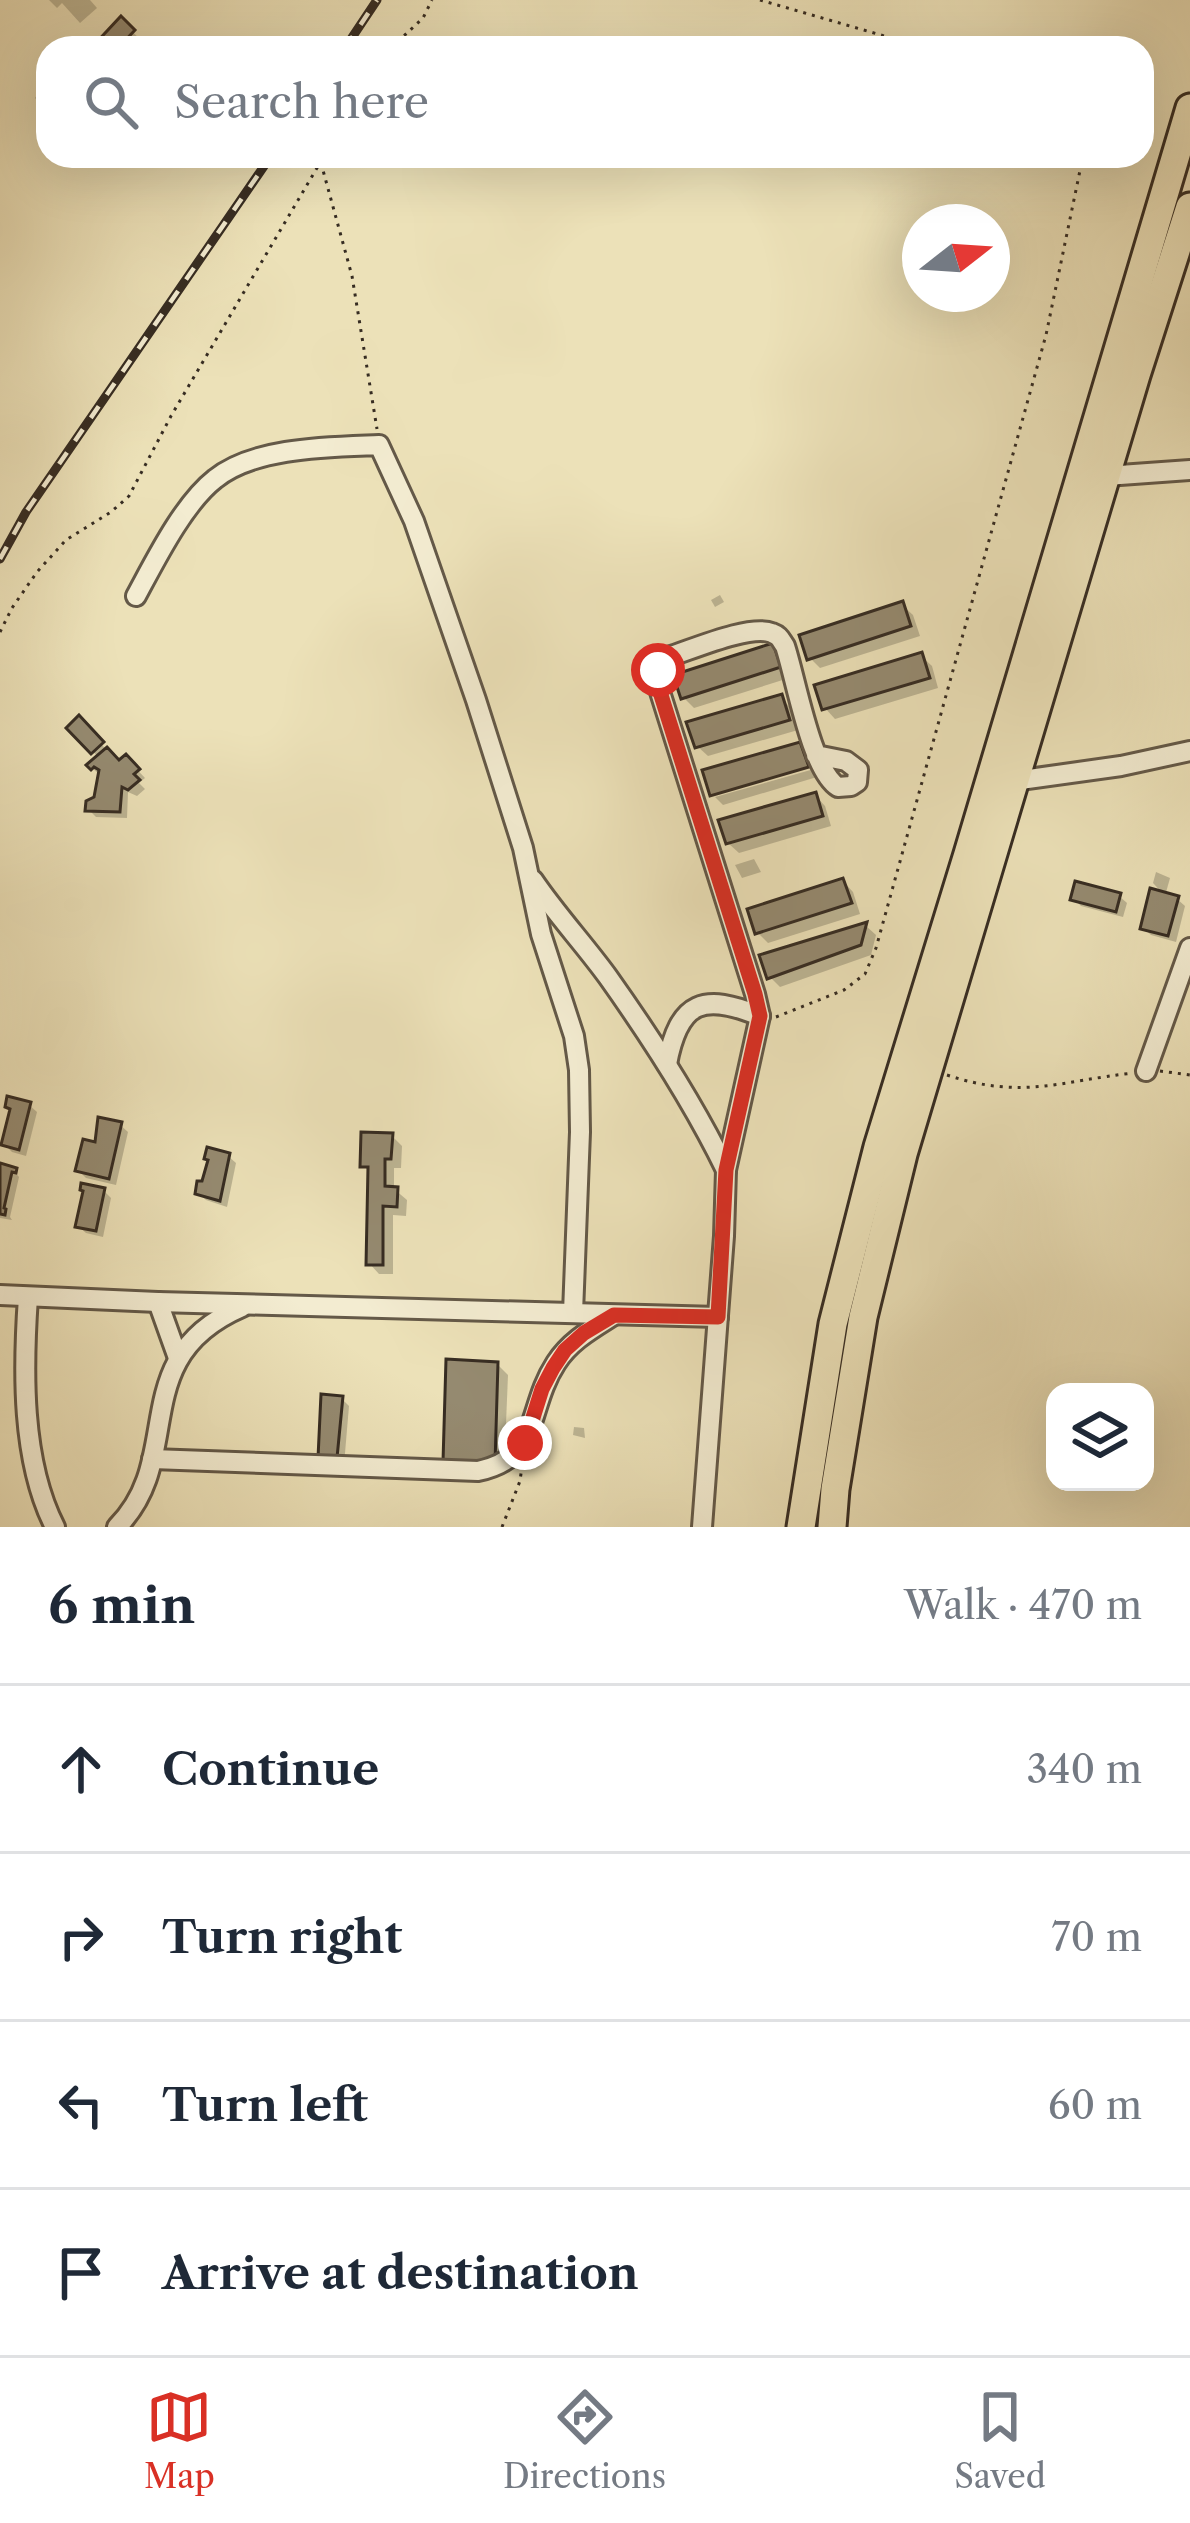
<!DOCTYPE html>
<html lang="en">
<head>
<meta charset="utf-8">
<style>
  body { margin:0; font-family:"Libre Caslon Text",serif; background:#f6f6f7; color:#1f2937 }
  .controls { position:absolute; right:36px; bottom:36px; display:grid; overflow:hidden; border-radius:24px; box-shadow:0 12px 48px #0002 }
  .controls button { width:108px; height:108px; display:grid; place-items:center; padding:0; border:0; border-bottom:3px solid #e0e1e3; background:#fff; color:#1f2937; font:60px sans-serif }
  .compass { position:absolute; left:902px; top:204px; width:108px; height:108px; border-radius:50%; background:#fff; box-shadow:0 12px 48px #0002; rotate:73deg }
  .stop { position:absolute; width:36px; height:36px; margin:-27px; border:9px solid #d93025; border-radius:50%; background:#fff }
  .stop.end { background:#d93025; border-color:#fff; box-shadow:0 3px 12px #0008 }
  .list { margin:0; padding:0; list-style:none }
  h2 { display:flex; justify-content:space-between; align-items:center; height:156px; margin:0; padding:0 48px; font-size:51px }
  h2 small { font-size:39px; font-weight:400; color:#747a83 }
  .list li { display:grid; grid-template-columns:78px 1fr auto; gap:36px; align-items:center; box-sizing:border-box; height:168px; padding:0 48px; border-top:3px solid #e0e1e3 }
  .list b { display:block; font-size:45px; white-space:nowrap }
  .list em { font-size:39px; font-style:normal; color:#747a83 }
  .icon { flex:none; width:66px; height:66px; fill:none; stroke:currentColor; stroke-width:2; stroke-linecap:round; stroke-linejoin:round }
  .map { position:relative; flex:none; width:1190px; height:1527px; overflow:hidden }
  .search { position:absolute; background:#fff; box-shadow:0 12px 48px #0002; left:36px; right:36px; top:36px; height:132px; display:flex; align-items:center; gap:30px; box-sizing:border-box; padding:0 42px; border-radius:36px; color:#747a83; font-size:45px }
  .sheet { height:828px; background:#fff }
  nav { display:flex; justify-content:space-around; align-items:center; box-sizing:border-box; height:168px; border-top:3px solid #e0e1e3; background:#fff; font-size:33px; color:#747a83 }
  nav a { display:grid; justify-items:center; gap:6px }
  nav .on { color:#d93025 }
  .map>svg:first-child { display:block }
</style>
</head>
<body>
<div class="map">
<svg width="1190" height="1527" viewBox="0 0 1190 1527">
  <rect width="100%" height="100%" fill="#ece1b8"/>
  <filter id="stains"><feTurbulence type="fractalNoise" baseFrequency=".00167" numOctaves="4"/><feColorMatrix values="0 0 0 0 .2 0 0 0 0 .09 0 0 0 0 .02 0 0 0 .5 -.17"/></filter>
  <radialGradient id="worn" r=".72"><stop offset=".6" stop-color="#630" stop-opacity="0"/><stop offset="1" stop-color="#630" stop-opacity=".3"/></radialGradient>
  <g fill="#0003">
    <path d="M90,0L97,8L80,23L62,3L57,8L49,0Z"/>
    <path d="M121,21L140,39L138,42L144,48L134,46L99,48Z"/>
    <path d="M48,79V111L35,98Z"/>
    <path d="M720,595L724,602L715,607L711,600Z"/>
    <path d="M902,605L913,615L920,636L820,668L810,658Z"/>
    <path d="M772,647L782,657L789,678L694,708L684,698Z"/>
    <path d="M921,656L932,666L938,688L835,719L825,708Z"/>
    <path d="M781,698L791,708L798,730L708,756L697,746Z"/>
    <path d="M79,719L119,764L126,758L145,778L139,783L145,789L137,796L128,792L127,818L96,817L88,809L96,799L101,776L90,766L99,758L71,728Z"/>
    <path d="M814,769L817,777L723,805L715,797Z"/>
    <path d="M815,795L825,806L831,826L739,853L728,843Z"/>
    <path d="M754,859L761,872L742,878L735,865Z"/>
    <path d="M1156,872L1170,878L1165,896L1153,883Z"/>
    <path d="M843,881L853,892L860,914L768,943L758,933Z"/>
    <path d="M1119,896L1127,903L1123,917L1081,906L1074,899Z"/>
    <path d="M1177,899L1185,906L1176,942L1151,935L1143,928Z"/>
    <path d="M866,926L876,935L871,955L780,987L770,977L763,957Z"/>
    <path d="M29,1105L37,1112L26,1156L12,1152L4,1144Z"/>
    <path d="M120,1125L128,1132L116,1185L86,1178L78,1170Z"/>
    <path d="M392,1136L402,1146L401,1168H394V1189L407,1200L406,1216L393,1215V1274H379L369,1263L371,1173L363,1165Z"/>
    <path d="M228,1156L236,1163L227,1207L206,1200L198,1193Z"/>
    <path d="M0,1166L12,1169L19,1177L10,1217L12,1220L0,1218Z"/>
    <path d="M104,1191L111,1198L103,1237L86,1233L78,1226Z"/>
    <path d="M497,1364L508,1375L504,1473L456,1472Z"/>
    <path d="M342,1399L349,1406L344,1465L321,1457Z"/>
    <path d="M574,1427L584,1428L585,1438L573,1435Z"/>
  </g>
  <g fill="#958a70" stroke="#362c22" stroke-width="3">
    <path d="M121,16L135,30L118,48H95L93,46Z"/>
    <path d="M903,601L911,626L807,660L799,635Z"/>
    <path d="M773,643L781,667L681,699L673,675Z"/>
    <path d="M922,652L930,678L822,710L814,685Z"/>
    <path d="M782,694L790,720L695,748L686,722Z"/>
    <path d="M79,715L104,742L91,754L66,728Z"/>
    <path d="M800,742L809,767L710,796L702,770Z"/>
    <path d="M107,747L119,760L126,754L140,769L134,774L140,780L128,790L122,787L120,812L85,811L86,801L94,797L99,770L94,767L91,770L86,765Z"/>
    <path d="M816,792L823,816L726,844L718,820Z"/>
    <path d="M843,878L852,903L755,934L747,909Z"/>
    <path d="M1075,881L1121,893L1116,912L1070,900Z"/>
    <path d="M1150,888L1179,896L1168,936L1140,929Z"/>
    <path d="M867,922L861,945L767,979L759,955Z"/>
    <path d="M7,1096L31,1102L19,1150L1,1145L10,1109L5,1107Z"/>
    <path d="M98,1117L122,1122L109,1179L75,1171L83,1139L95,1142Z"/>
    <path d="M361,1132L393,1133L391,1159H385V1186L398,1187L397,1207L383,1206V1265H366L368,1167H360Z"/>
    <path d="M207,1147L230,1153L220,1201L195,1194L197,1181H202L208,1160L204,1159Z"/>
    <path d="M0,1163L17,1168L16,1173L12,1172L4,1208L6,1209L5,1215L0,1214Z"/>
    <path d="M81,1183L105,1188L96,1231L75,1227L83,1191L80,1190Z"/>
    <path d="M446,1359L498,1362L495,1464L443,1462Z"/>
    <path d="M321,1394L343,1396L337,1458H318Z"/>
  </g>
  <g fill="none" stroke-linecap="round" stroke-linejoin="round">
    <g stroke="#645948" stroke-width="24">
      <g id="minor">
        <path d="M1106,476L1190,470"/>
        <path d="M136,596C155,561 183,504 215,479C254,447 330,447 379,445L414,521L476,700L523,848L541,934L574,1036L579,1070L580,1132L573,1313"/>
        <path d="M1014,781L1121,766L1190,751"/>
        <path d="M533,880C556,914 584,944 608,977C652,1039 693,1102 726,1170"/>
        <path d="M667,1064C679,1000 704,993 760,1016"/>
        <path d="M1146,1071L1190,948"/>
        <path d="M0,1295L158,1302L718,1317"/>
        <path d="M28,1297C23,1369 21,1461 55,1527"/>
        <path d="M158,1302L178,1358"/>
        <path d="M152,1459L478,1471C541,1458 526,1409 556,1363C570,1341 592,1329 614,1315"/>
        <path d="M117,1527C187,1457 124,1358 242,1307"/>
        <path d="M702,1527L724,1236L726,1170L760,1016L755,994L660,692C657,677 656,668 668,657C691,650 750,624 772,633C780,636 780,639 785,646C796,679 811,770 838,787L851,786L857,782L858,770L846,761L816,755"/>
      </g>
    </g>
    <g stroke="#362c22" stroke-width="33">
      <g id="highway">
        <path d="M801,1527L833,1324L878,1147L968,854L1190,108"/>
        <path d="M832,1527L835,1489L863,1317L903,1154L1136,375L1190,207"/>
      </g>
    </g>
    <g stroke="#362c22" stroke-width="3" stroke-dasharray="3 6" stroke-linecap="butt">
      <path d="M760,0L926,48"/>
      <path d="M391,48L423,18L432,0"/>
      <path d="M321,163L352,276L377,429"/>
      <path d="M0,632L12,608L37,572L66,540L111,512L129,496L171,416L324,156"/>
      <path d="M776,1017L844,990L865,974L876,948L1046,335L1083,156"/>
      <path d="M1160,1071L1190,1075"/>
      <path d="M947,1075C1022,1100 1060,1081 1133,1073"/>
      <path d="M502,1527L520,1481L522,1466"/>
    </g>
    <use href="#minor" stroke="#f3ecd1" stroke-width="18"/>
    <use href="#highway" stroke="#ece1b8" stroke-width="27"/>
    <g stroke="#362c22" stroke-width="9">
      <g id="rail">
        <path d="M345,48L377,0"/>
        <path d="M0,559L26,512L271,156"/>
      </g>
    </g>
    <use href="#rail" stroke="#f3ecd1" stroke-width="4.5" stroke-dasharray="14" stroke-linecap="butt"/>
  </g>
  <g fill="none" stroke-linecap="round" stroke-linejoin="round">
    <path stroke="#d93025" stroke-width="15" d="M525,1443L542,1389L553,1368L565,1350L584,1333L614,1315L718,1317L726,1170L760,1016L755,994L660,692L658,670"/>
  </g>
  <rect width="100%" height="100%" filter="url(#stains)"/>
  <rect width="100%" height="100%" fill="url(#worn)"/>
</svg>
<div class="controls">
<button><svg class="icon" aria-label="layers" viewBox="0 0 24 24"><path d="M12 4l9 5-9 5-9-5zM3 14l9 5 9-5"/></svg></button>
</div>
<svg class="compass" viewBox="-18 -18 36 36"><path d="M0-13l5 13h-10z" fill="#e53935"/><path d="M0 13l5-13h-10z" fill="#747a83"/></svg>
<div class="stop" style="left:658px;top:670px"></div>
<div class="stop end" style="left:525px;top:1443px"></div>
<div class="search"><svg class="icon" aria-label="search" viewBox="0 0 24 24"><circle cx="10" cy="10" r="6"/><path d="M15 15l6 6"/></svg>Search here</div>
</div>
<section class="sheet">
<h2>6 min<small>Walk · 470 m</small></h2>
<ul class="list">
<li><svg class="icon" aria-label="ahead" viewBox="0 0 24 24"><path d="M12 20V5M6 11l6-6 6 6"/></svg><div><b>Continue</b></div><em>340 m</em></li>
<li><svg class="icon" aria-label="right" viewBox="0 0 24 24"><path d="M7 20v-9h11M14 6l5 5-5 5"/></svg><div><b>Turn right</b></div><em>70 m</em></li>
<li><svg class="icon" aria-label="left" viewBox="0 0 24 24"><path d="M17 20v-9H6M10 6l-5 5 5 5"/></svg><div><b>Turn left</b></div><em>60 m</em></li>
<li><svg class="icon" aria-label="arrive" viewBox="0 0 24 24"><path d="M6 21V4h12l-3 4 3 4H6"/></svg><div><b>Arrive at destination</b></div></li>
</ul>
</section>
<nav>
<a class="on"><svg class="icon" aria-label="map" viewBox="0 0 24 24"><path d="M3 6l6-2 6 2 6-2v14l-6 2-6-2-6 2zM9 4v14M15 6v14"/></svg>Map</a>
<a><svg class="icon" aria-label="directions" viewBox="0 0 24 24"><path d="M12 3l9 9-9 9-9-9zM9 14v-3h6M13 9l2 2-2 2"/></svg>Directions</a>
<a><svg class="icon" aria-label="saved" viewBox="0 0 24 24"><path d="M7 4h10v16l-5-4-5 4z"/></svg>Saved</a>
</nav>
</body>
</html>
